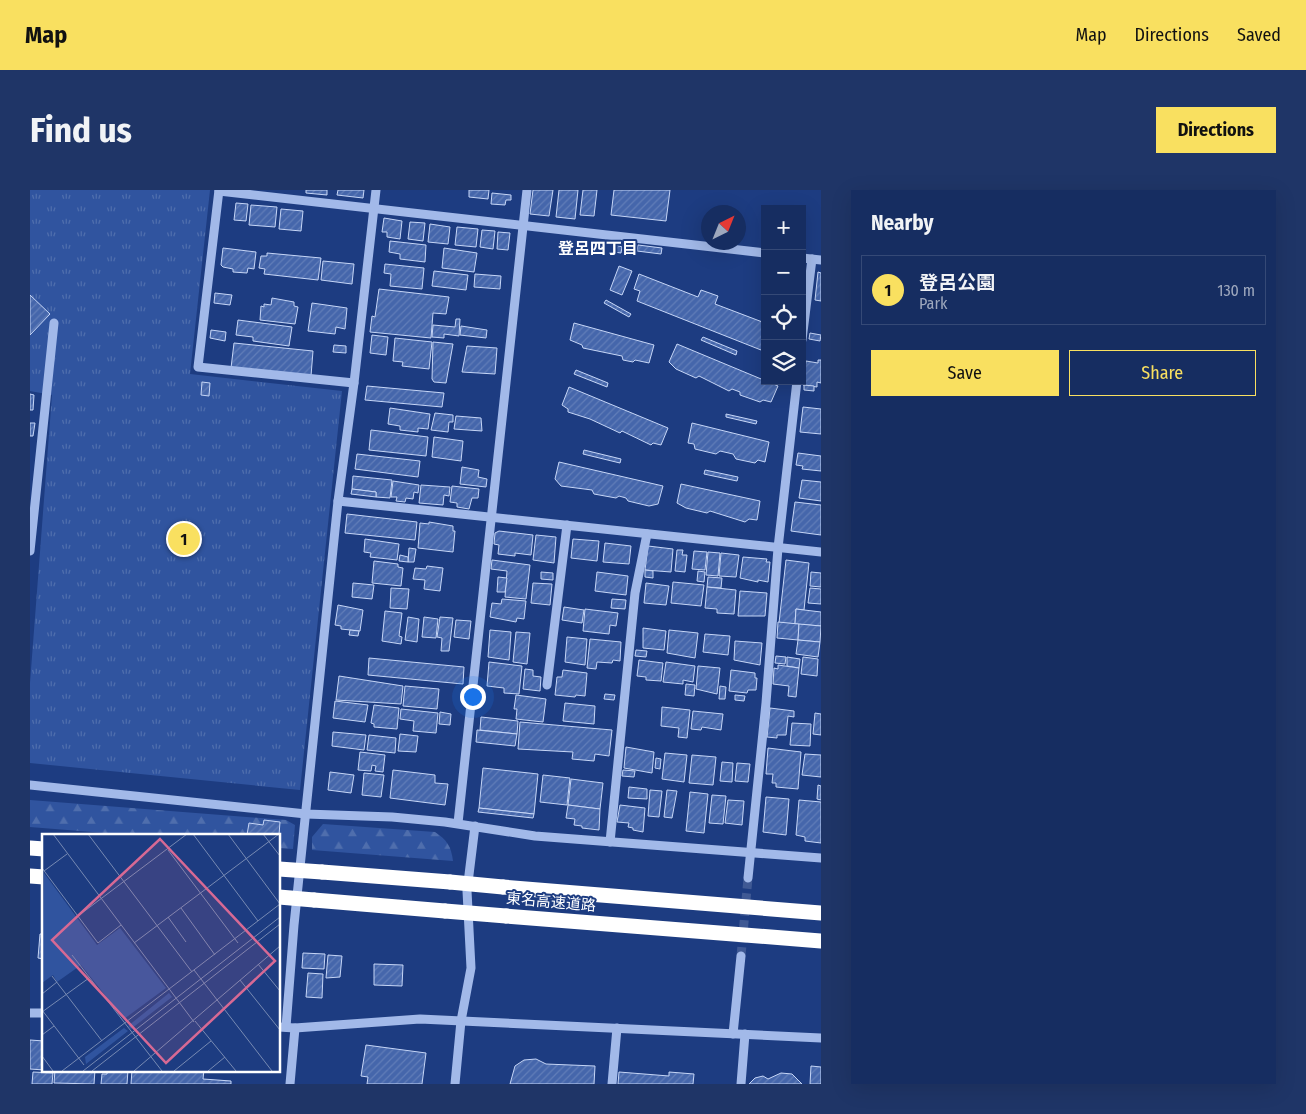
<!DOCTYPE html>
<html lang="en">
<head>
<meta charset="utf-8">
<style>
  body { margin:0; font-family:"Fira Sans Condensed","Noto Sans JP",sans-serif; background:#1f3567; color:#f1f3f6 }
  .controls { position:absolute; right:15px; top:15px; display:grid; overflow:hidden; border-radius:0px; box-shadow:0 5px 20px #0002 }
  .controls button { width:45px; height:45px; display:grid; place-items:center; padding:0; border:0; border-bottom:1px solid #354976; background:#162d61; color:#f1f3f6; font:25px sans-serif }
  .compass { position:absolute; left:671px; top:15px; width:45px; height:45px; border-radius:50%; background:#162d61; box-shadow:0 5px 20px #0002; rotate:43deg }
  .you { position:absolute; left:442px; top:506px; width:18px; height:18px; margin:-12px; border:4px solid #fff; border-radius:50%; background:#1a73e8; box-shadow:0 0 0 8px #1a73e833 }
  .badge { display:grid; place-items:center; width:32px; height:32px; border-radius:50%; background:#f9e060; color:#111; font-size:16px; font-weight:700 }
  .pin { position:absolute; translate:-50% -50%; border:2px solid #fff; box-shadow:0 1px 5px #0006 }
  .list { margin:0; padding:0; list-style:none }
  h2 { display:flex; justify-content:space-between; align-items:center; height:65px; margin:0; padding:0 20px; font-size:21px }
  h2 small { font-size:16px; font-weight:400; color:#9ea8bd }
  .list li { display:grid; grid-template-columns:32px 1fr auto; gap:15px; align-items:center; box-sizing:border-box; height:70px; margin:0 10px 10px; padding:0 10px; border:1px solid #354976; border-radius:0px }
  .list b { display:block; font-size:19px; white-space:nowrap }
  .list p { margin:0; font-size:16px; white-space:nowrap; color:#9ea8bd }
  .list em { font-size:16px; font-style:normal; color:#9ea8bd }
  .actions { display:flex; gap:10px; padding:15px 20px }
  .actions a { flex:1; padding:11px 0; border:1px solid #f9e060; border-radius:0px; text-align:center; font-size:18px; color:#f9e060 }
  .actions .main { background:#f9e060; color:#111 }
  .icon { flex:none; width:28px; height:28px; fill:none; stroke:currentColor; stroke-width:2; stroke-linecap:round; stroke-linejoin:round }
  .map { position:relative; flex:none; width:791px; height:894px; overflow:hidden; border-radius:0px }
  header { display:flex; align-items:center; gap:30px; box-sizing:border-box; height:70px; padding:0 25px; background:#f9e060; color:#111 }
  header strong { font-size:24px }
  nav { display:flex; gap:28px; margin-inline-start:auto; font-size:18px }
  .intro { display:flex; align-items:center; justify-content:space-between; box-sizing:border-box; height:120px; padding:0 30px }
  h1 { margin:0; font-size:35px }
  .button { padding:12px 22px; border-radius:0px; background:#f9e060; color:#111; font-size:18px; font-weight:700 }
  main { display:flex; gap:30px; padding:0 30px }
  aside { flex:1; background:#162d61; border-radius:0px; box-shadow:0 5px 20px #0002 }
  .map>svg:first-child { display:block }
</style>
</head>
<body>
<header>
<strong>Map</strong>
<nav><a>Map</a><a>Directions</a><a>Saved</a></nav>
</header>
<div class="intro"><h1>Find us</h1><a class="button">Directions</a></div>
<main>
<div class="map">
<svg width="791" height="894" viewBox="0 0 791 894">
  <defs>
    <pattern id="forest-firs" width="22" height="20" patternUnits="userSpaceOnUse" patternTransform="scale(1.25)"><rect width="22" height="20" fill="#30549f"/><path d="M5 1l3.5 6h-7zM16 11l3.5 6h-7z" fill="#4f6ead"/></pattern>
    <pattern id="park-tufts" width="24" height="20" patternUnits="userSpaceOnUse" patternTransform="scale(1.25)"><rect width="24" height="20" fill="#30549f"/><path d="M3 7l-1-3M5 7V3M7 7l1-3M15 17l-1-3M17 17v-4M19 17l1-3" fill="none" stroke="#4f6ead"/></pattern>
    <pattern id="building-hatch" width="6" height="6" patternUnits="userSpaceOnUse" patternTransform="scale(1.25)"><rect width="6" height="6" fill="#4566ab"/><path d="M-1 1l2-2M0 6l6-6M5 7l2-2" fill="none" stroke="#617db8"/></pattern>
  </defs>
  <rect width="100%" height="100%" fill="#1d3c81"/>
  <g fill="url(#forest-firs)">
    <path d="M0,610L256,630L265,635L263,659L249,658V645H100L0,637Z"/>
    <path d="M293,634L405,642C417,650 421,656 423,671L282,660V647Z"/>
  </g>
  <path fill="url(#park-tufts)" d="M0,0H180L160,184L312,201L270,600L0,573V493L22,205L0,201Z"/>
  <g fill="url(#building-hatch)" stroke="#c6d6f7">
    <path d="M276,0H297V5L276,3Z"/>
    <path d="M308,0H334L333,8L307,5Z"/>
    <path d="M439,0H459L458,9L439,7Z"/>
    <path d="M503,0H523L519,26L500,24Z"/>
    <path d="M529,0H548L545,29L526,27Z"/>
    <path d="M553,0H567L564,26L550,25Z"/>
    <path d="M584,0H640L636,31L581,25Z"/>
    <path d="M462,3L481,5V10H476L475,15L461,14Z"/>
    <path d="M206,13L218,14L216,31L204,30Z"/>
    <path d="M221,15L247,17L245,37L219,35Z"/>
    <path d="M251,19L273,21L271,41L249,39Z"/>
    <path d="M354,28L372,31L370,49L357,47V42H352Z"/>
    <path d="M380,32L395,33L393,51L378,49Z"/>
    <path d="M400,34L420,37L418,54L398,52Z"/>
    <path d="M427,37L448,39L446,57L425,55Z"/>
    <path d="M452,40L465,41L463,59L450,57Z"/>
    <path d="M468,42L480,43L478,60L467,59Z"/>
    <path d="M360,51L396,55L395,72L370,69V64L359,62Z"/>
    <path d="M586,55L592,57L591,63L584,62Z"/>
    <path d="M608,55L632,58L631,64L607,61Z"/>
    <path d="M193,58L226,62L224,79L218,78L217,83L203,82V79L193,77L191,75Z"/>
    <path d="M414,58L447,63L444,82L412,78Z"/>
    <path d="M237,63L291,68L288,90L234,84L235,79L229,78L231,66H237Z"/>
    <path d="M293,71L324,74L322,94L291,90Z"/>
    <path d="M355,74L394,78L392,99L360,96L361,84L354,83Z"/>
    <path d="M589,76L602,81L592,105L580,100Z"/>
    <path d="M404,81L438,85L436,100L402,96Z"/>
    <path d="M788,82L791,83V111L785,110Z"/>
    <path d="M445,84L471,86L470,99L444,97Z"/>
    <path d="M609,84L668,107L671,100L688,106L685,114L735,133V153L731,160L607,111L610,101L604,99Z"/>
    <path d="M349,99L419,107L416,124L403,123L401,148L340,142L342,126L345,127Z"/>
    <path d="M185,103L202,105L200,115L184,113Z"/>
    <path d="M0,105L20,124L0,145Z"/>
    <path d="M242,108L264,112V116L268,117L265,134L230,130L231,116L234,117V114L241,115Z"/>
    <path d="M576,110L601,124L599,127L574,113Z"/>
    <path d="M282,113L317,118L315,139L306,137L305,144L278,141Z"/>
    <path d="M426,129H430L429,146L414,144V148L402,147L403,135L425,137Z"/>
    <path d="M208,130L262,137L259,156L223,151V147L206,145Z"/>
    <path d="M544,133L624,155L619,173L605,170L603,172L593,170L592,166L553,158L552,155L540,150Z"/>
    <path d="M431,136L457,140L456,148L430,145Z"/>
    <path d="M181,140L196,142L195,151L180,148Z"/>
    <path d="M780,143L791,145L790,151L779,149Z"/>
    <path d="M342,145L358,147L356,165L340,163Z"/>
    <path d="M673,147L707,161L706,165L671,150Z"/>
    <path d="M365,148L402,152L399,179L372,176L373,172L363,171Z"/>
    <path d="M403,152L423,154L416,193L404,192L402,189Z"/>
    <path d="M204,153L283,161L281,186L201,178Z"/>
    <path d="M647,154L748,196L741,212L733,210L730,212L710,205V202L702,199L699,201L669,186L666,188L646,179L639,172Z"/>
    <path d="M304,155L316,156V163L303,162Z"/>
    <path d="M437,156L467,158L465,184L432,182Z"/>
    <path d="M788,170H791V193L787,192V197L773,195L776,171L788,173Z"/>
    <path d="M546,180L578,193L577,197L544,184Z"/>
    <path d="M172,192L180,193L179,206L171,205Z"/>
    <path d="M774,195L784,196V201L774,200Z"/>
    <path d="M337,196L414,203L412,217L335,210Z"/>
    <path d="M539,197L638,238L631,255L623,253L621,255L592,241L590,243L560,229L538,222V219L532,215Z"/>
    <path d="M0,204L4,205L3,220H0Z"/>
    <path d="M773,217L791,219V244L770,242Z"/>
    <path d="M360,218L400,224L398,239L388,238V242L370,240V236L358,234Z"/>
    <path d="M405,223L423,225V232H419L418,242L401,240Z"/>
    <path d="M696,224L727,231L726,234L696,227Z"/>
    <path d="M426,226L451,228L452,241L424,239Z"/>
    <path d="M0,233H5L3,246H0Z"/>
    <path d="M662,233L739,252L735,272L728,270L725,273L706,269L703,264L690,261L686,264L665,259L664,254L658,253Z"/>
    <path d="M341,240L398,247L396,266L339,260Z"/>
    <path d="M404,247L433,251L431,271L402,267Z"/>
    <path d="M554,260L591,269L590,273L553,264Z"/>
    <path d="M768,263L791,266V281L772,279L773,276L766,275Z"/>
    <path d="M327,264L390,271L388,287L325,279Z"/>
    <path d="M529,272L633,296L628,314L619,316L598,311L596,308L589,306L586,308L564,304L562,300L531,296L525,289Z"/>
    <path d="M432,277L449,280L448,287L457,289L456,297L430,294Z"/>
    <path d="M675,280L708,287L707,291L674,284Z"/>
    <path d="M323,286L362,290L360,308L346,307V302L322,299Z"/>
    <path d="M772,290L791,292V311L769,308Z"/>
    <path d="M363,291L389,295L388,303L384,302L383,309L376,308L375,312L366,311L367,307H361Z"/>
    <path d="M651,294L730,311L727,330L719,329L715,332L680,321L677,323L656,318L647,313Z"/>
    <path d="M391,295L420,297L419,306L414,305L413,315L389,313Z"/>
    <path d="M422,296L449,299L448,308H442L439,319L427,317V313L420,312Z"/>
    <path d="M322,299L346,302V307L321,304Z"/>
    <path d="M765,312L791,315V345L761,341Z"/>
    <path d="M317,324L387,332L385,350L315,343Z"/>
    <path d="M399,332L423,336V341H425L423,362L388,358L390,333L399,334Z"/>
    <path d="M469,341L503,345L501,365L485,363V366L468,364L469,355L464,354L465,343Z"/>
    <path d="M506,345L526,347L524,373L503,370Z"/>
    <path d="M335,349L369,354L367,370L340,367L341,363L334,362Z"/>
    <path d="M543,349L569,351L567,371L541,368Z"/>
    <path d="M575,353L601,356L599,374L573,372Z"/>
    <path d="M618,356L643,359L641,382L615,380Z"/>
    <path d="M379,358L386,359L384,372H378Z"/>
    <path d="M647,360H653L652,365H657L655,382L645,381Z"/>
    <path d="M664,361L677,362L675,380L662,379Z"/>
    <path d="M678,362L690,363L688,386L676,385Z"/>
    <path d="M691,363L709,365L706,387L689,386Z"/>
    <path d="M370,365L378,367V372L369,371Z"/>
    <path d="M713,367L737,369L736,372H740L738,392L728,390V392L710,388Z"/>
    <path d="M462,370L500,375L496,409L475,407L477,381L461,379Z"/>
    <path d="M756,370L779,373L774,420L766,419L765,434L749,433Z"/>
    <path d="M344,371L368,374V377L373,378L371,396L342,393Z"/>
    <path d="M397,376L413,378L410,401L394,399L395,390L383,389L385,378L396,379Z"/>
    <path d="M615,380L623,381V388L615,387Z"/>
    <path d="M668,381L675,382L674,392L667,391Z"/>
    <path d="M511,382L523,383V390L511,389Z"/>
    <path d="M567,382L598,386L596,405L565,401Z"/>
    <path d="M781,382L791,383V397L780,396Z"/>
    <path d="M468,387L477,388L475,402H467Z"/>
    <path d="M678,387L692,388L691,398L677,397Z"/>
    <path d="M643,392L674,395L671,416L641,413Z"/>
    <path d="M323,393L344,395L342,409L322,407Z"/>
    <path d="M503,393L522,394L520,415L501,413Z"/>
    <path d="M616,393L639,396L636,415L614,413Z"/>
    <path d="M677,397L706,400L704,424L687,423V419L675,418Z"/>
    <path d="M361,398L379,399L377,419L360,418Z"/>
    <path d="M780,398L791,399V414L778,413Z"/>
    <path d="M710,401L737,403L735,426H708Z"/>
    <path d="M472,409L496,411L494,429L487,428L486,432L460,427L462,413L471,414Z"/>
    <path d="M582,409L596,410L595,419L581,418Z"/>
    <path d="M308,415L333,420L330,441L311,439V436L305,435Z"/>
    <path d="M534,417L554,420L552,433L532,430Z"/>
    <path d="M555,419L588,423L586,436L580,435L579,444L553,441Z"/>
    <path d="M766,419L791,422V436L765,434Z"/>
    <path d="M355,421L372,423L369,446L372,447L371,454L352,451Z"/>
    <path d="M378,427L389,429L387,452L375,450Z"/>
    <path d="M394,427L408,429L406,448L392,447Z"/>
    <path d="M410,427L423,428L419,461H411L412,448L407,447Z"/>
    <path d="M426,430L441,431L439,449L424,447Z"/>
    <path d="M748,432L769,434L768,450L747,448Z"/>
    <path d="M769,434L791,436L790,452L768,450Z"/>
    <path d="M613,438L636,441L634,460L613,458Z"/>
    <path d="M320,440L329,441L328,446L319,445Z"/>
    <path d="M460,440L481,442L479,470L458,467Z"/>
    <path d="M639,440L668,443L665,468L637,463Z"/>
    <path d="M486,442L500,443L497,474L483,472Z"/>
    <path d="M675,444L700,446L698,465L673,462Z"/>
    <path d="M537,447L557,449L555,475L535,472Z"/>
    <path d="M560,449L591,452L590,471L583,470L582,473L567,472L566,479L557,478Z"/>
    <path d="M768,450L790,452L788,467L766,464Z"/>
    <path d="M705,451L732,453L730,475L704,470Z"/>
    <path d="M606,460L617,461L616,467L605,466Z"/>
    <path d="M746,466L756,467L755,474L745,473Z"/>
    <path d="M757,467L770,469L769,478L757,476Z"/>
    <path d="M773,467L788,469L787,486L771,484Z"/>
    <path d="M339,468L434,477L433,494L338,485Z"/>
    <path d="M609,470L633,473L631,491L616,490V487L607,486Z"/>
    <path d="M459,472L492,476L489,504L474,503V498L457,496Z"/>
    <path d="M636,472L665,476L663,492L653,490V494L633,492Z"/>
    <path d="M748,475L769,478L766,507L758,506L759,496L743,494L744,478L748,479Z"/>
    <path d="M668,476L690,478L687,504L666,499Z"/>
    <path d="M495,479L503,480V486L511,487L510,501L493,499Z"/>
    <path d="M533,480L557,483L555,506L546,505L545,507L525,505L527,487H532Z"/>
    <path d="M701,480L725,483V488H727L726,500H718L717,503L699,501Z"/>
    <path d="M309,486L373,496L371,514L306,510Z"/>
    <path d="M656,494L665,495L664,506L655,505Z"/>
    <path d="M375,496L409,499L407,519L373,516Z"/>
    <path d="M690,496L696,497L695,509H689Z"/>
    <path d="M575,504L585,505L584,510L574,509Z"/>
    <path d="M486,505L516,509L513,532L486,529L487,519H484Z"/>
    <path d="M705,505L715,506L714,511L705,510Z"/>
    <path d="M305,511L338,515L335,532L303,528Z"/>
    <path d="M535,513L565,516L564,534L533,531Z"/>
    <path d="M344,515L369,518L367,539L344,537V534L341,533Z"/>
    <path d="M632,517L660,520L657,548L648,547L649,538L631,536Z"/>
    <path d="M740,518L764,521V527L758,526L756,545H747V548L737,547Z"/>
    <path d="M371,519L408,523L406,543L383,541L384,531L370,529Z"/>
    <path d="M663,521L693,524L691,540L672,537L671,540L661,539Z"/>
    <path d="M410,522L421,524L420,535L409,534Z"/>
    <path d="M785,523L791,524V545L783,544Z"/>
    <path d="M451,527L488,531L487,544L450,540Z"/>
    <path d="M490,532L582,540L579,566L565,564L564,571L542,569L543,562L488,559Z"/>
    <path d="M762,533L781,534L780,556L760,555Z"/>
    <path d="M447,540L487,544L485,556L446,552Z"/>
    <path d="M303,542L336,545L334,560L302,556Z"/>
    <path d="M370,544L388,546L386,562L368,561Z"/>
    <path d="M339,545L366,548L365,563L337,560Z"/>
    <path d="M596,557L624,562L622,583L594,578Z"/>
    <path d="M738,558L771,562L768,599L746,597V593H742L743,584H736Z"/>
    <path d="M330,562L355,565L353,582L345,581L346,576L342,575L341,581L328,580Z"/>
    <path d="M635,563L657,565L654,592L632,589Z"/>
    <path d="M775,564L791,565V587L772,585Z"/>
    <path d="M662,565L686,567L683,595L659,593Z"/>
    <path d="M626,568L631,569L630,579L625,578Z"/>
    <path d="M692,572L703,573L702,592L690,591Z"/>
    <path d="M707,573L720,574L718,592L705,591Z"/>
    <path d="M453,578L508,584L504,624L449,618Z"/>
    <path d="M363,580L405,585V593L418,594L415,615L360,608Z"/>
    <path d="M593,580L605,581L604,587L592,586Z"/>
    <path d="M300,582L324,585L321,603L298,600Z"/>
    <path d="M334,583L354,585L351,607L332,605Z"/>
    <path d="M513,585L540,588L537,615L510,612Z"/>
    <path d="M541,589L573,593L570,619L538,615Z"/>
    <path d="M788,595L791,596V610L787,609Z"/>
    <path d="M599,597L617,599V609L598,608Z"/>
    <path d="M620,600L632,601L629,627L618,626Z"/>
    <path d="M637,600L647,601L642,628L634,627Z"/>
    <path d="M660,602L678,604L674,643L656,641Z"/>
    <path d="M682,605L696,606L693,634L679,633Z"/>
    <path d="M736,607L759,609L756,645L733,642Z"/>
    <path d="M698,610L714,611L712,635L695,633Z"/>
    <path d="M769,610L791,612V653L775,651V647L766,645Z"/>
    <path d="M538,615L570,619L569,640L552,638V636L544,635L545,629L536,628Z"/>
    <path d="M590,615L615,618L613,642L603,640V638L598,637L599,633L587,632Z"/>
    <path d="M449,618L504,624L503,628L448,622Z"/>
    <path d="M234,630L250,632L249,645H217L219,633L233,635Z"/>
    <path d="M10,744H14V769L8,768Z"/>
    <path d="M273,763L295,764L294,779L272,778Z"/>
    <path d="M298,765L312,766L310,787L296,788Z"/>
    <path d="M344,774L373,775L372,796L344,795Z"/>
    <path d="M278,783L293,784L292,808L276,807Z"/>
    <path d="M0,850L14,851V880L0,879Z"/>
    <path d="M336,855L396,863L392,894H337L338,887L331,886Z"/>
    <path d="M506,869L516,874L565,876L564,894H480L485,876L494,870Z"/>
    <path d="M781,876L791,877V894H780Z"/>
    <path d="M25,880H65L64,894L24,893Z"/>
    <path d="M77,880H98L97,894H71L72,884H77Z"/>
    <path d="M102,880H174L173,889L201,891V894H101Z"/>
    <path d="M3,882L23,883L22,894H2Z"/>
    <path d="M589,882L639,886V882L664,884L663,894H588Z"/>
    <path d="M751,883L762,884L772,894H719L725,888L733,886L738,889Z"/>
  </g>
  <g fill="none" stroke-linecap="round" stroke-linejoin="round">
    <path stroke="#3f5994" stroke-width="9" stroke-dasharray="9 4.5" stroke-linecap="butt" d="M711,766L718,688"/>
    <g stroke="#a2b9e9" stroke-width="9">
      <path d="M189,0L168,177L324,193"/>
      <path d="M189,1L735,63"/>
      <path d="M772,68L791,70"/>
      <path d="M772,150L782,69"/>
      <path d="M308,311L791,362"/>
      <path d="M0,361L24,133"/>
      <path d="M517,495L537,335"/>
      <path d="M0,595L276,624L362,627L415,632L505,646L791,668"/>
      <path d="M428,633L497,0"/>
      <path d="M580,652L605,403L617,344"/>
      <path d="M718,688L736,513L748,358L767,191"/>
      <path d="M0,823H14"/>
      <path d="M249,837L265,838L390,829L791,848"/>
      <path d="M256,837L264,735L308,311L324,193L346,0"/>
      <path d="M703,844L711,766"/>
      <path d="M260,894L265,838"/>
      <path d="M425,894L431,831L441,778L437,701L445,636"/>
      <path d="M582,894L587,838"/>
      <path d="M711,894L715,844"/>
    </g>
    <g stroke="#fff" stroke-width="15">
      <path d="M0,658L14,659"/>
      <path d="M292,682L420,692"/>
      <path d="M0,686L14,687"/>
      <path d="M473,697L791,723"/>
      <path d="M284,710L415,721"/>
      <path d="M476,726L791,751"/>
    </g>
    <g stroke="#fff" stroke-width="15">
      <path d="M249,679L292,682"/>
      <path d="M420,692L473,697"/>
      <path d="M249,707L284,710"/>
      <path d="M415,721L476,726"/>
    </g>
  </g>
  <g text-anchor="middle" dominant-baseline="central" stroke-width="4" stroke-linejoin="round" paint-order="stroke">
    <g font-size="15" fill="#fff" stroke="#1d3c81">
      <text transform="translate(521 712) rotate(5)">東名高速道路</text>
    </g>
    <g font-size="16" font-weight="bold" fill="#fff" stroke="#1d3c81">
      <text x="568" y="58">登呂四丁目</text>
    </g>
  </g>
  <g transform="translate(12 644)">
    <rect width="238" height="238" fill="#1d3c81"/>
    <path d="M127,159L130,163L89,195L86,192ZM82,194L86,197L44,230L43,223Z" fill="#30549f"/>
    <path d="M2,39L55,111L78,94L124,154L82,185L39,131L15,148L11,141L0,149Z" fill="#30549f"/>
    <path fill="none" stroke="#778ab3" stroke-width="1" d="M11,0L152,188M46,0L150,138M151,0L216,87M186,0L238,70M221,0L238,22M126,16L196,109M0,34L56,109L79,91M2,37L25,20M139,74L173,121M36,82L145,0M126,83L144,108M92,109L237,0M30,121L120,237M216,130L238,157M152,136L230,237M10,142L60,207M198,146L238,196M0,160L15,148M0,176L42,231M0,178L47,144M153,187L194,237M0,201L12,192M0,222L11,237M20,237L238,70M41,237L238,83M50,237L238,90M92,237L238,112M132,237L169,207M166,237L183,223"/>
    <path fill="#d76994" fill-opacity="0.15" stroke="#d76994" stroke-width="2.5" d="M118,5L233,127L124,229L10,106Z"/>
    <rect width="238" height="238" fill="none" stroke="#fff" stroke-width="2.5"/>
  </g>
</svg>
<div class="controls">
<button>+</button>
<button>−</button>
<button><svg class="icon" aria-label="locate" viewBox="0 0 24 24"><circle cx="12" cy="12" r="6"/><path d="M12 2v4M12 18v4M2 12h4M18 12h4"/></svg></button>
<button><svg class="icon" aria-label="layers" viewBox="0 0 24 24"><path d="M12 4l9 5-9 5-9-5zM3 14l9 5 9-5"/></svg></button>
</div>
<svg class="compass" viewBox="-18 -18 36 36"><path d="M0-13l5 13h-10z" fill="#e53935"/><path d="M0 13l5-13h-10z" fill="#9ea8bd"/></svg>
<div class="you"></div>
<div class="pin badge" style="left:154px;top:349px">1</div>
</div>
<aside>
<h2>Nearby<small></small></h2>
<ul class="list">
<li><span class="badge">1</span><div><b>登呂公園</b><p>Park</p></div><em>130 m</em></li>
</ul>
<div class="actions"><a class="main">Save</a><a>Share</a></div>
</aside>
</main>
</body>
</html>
